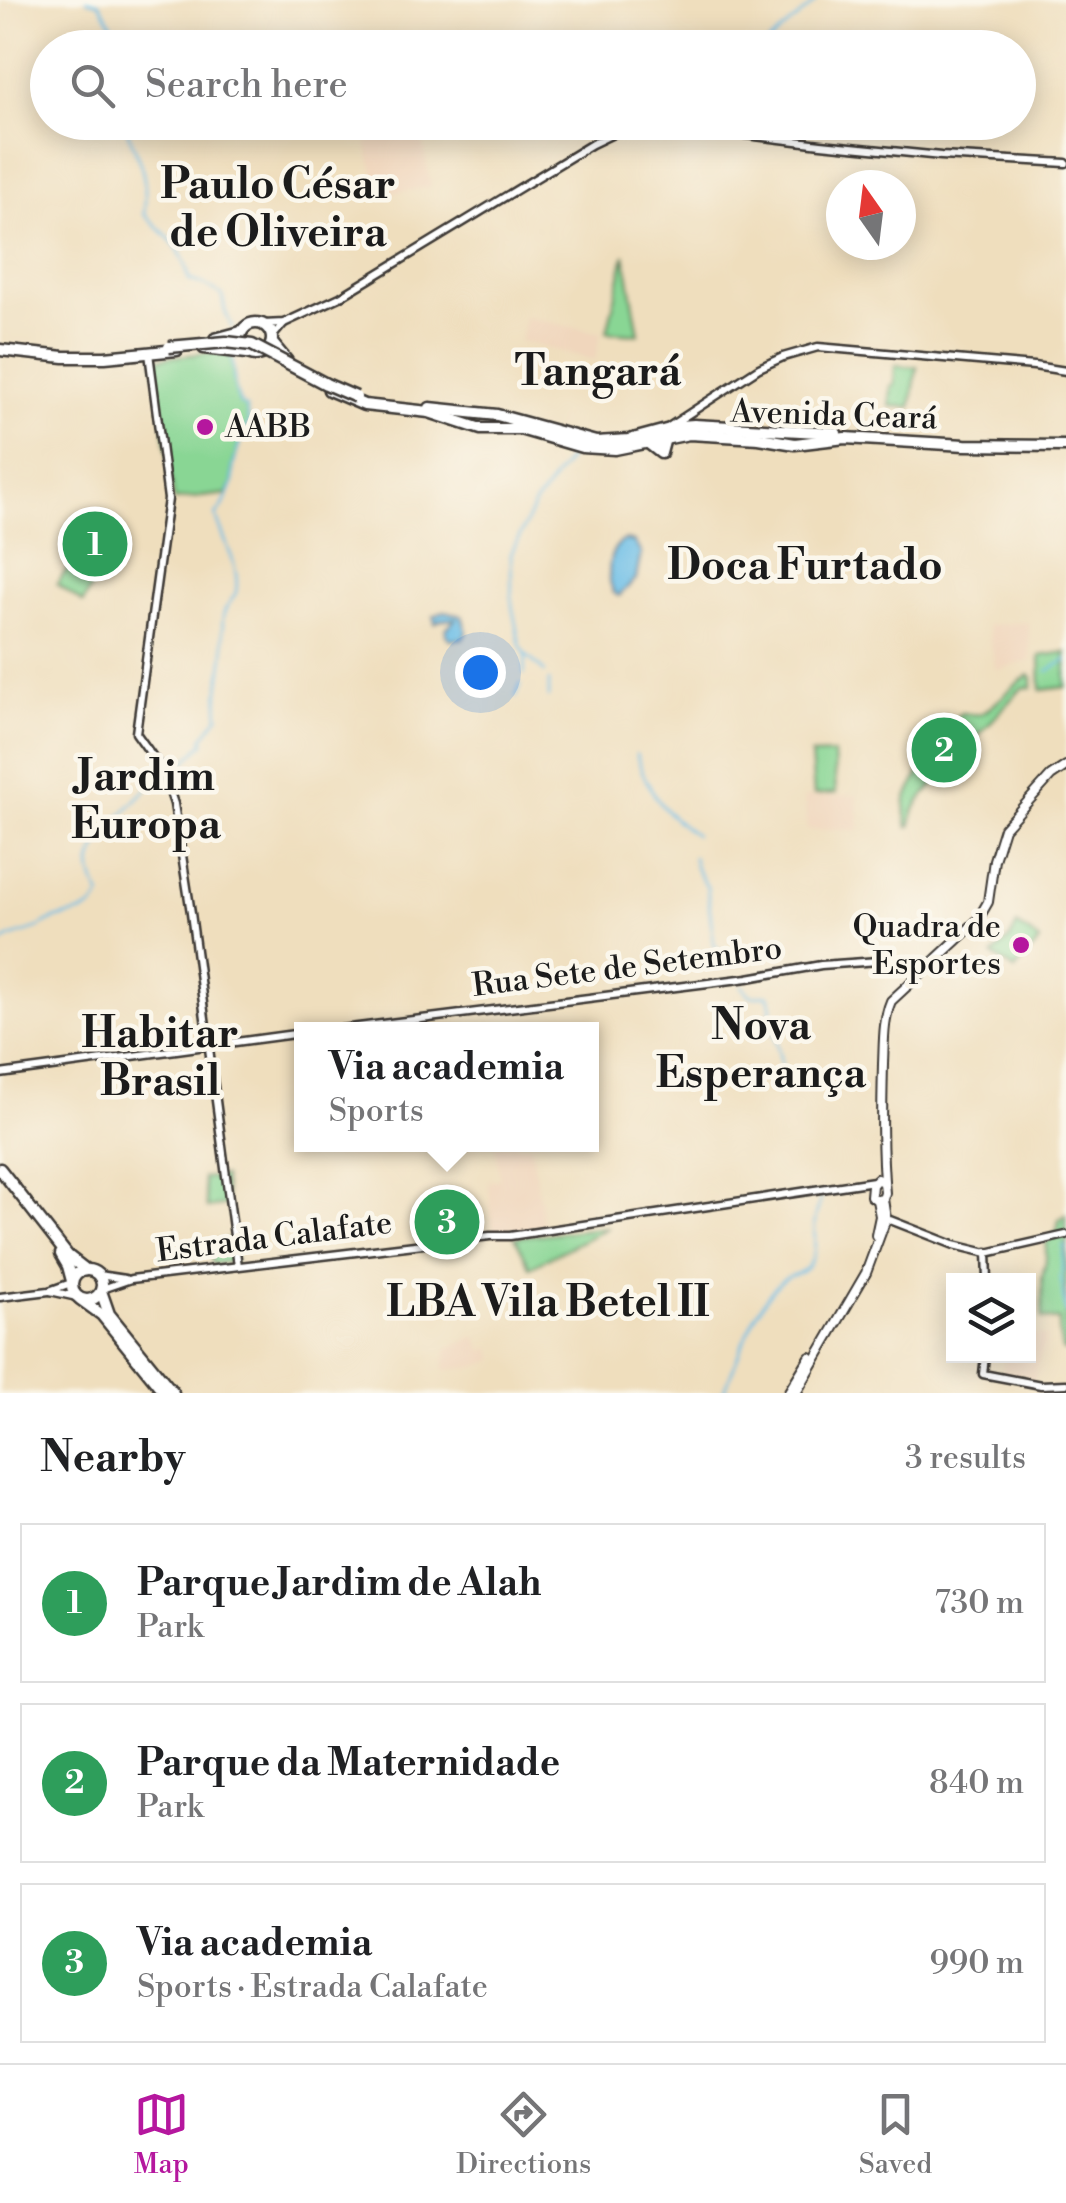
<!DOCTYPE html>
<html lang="en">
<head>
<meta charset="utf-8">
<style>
  body { margin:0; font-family:"Libre Bodoni",serif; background:#f6f6f6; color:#202124 }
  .controls { position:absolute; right:30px; bottom:30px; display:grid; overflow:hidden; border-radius:0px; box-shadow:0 5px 25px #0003 }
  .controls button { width:90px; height:90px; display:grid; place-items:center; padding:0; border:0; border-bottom:2px solid #e0e0e0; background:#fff; color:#202124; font:50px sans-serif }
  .compass { position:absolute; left:826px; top:170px; width:90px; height:90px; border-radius:50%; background:#fff; box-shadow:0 5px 25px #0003; rotate:346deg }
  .you { position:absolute; left:480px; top:672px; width:35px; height:35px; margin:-25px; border:8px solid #fff; border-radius:50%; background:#1a73e8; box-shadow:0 0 0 15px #1a73e833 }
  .badge { display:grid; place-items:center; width:65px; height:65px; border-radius:50%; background:#b5179e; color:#fff; font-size:32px; font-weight:700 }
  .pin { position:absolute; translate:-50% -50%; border:5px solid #fff; box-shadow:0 2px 10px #0006 }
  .popup { position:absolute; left:294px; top:1022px; width:305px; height:130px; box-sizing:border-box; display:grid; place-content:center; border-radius:0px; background:#fff; filter:drop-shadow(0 2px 8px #0005); font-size:32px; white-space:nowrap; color:#757577 }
  .popup b { font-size:38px; color:#202124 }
  .popup::after { content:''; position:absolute; left:50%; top:100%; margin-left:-20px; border:20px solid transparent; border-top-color:#fff }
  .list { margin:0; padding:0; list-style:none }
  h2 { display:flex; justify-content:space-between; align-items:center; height:130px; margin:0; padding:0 40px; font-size:42px }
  h2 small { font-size:32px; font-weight:400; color:#757577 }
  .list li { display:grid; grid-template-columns:65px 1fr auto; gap:30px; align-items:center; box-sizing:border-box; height:160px; margin:0 20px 20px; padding:0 20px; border:2px solid #e0e0e0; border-radius:0px }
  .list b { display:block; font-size:38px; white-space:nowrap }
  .list p { margin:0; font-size:32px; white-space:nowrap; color:#757577 }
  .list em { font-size:32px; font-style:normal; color:#757577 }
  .icon { flex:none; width:55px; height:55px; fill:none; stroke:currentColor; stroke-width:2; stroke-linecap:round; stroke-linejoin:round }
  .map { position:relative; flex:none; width:1066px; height:1393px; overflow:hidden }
  .search { position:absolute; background:#fff; box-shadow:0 5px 25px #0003; left:30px; right:30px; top:30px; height:110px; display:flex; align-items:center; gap:25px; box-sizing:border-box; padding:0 35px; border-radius:55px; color:#757577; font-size:38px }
  .sheet { height:670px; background:#fff }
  nav { display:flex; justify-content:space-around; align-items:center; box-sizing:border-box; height:140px; border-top:2px solid #e0e0e0; background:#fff; font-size:28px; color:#757577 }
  nav a { display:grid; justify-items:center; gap:5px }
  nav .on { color:#b5179e }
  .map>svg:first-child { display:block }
</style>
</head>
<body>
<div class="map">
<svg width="1066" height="1393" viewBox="0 0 1066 1393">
  <rect width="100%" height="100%" fill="#fbf7ec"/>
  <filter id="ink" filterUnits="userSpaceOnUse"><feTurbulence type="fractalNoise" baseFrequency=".01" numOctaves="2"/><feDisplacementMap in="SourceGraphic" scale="20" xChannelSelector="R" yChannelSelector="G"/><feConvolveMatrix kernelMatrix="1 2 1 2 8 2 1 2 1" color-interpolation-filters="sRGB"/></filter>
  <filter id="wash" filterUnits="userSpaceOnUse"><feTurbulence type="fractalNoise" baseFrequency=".0048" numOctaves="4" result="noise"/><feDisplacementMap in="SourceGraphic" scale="40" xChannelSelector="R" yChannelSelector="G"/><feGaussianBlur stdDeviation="2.25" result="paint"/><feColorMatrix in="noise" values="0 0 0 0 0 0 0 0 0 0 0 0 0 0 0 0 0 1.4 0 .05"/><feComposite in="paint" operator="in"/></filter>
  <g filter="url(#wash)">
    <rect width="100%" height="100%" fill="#efdebd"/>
    <g fill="#f0d6bc">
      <path d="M421,132L431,187L387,194L385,180L376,181L366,142Z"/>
      <path d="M525,317L601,333L595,360L520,341Z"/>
      <path d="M1028,622L1030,661L996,670L987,625Z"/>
      <path d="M857,795L859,830H807L804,797Z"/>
      <path d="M495,1145H531L544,1228L493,1232L488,1181L500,1179Z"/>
      <path d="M1029,1333L1047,1337L1033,1381L1002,1375L1005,1356H1028Z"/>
      <path d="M476,1336L483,1351L491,1348L495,1360L471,1368L444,1370L447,1349Z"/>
    </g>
    <g fill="#89d694" stroke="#527958" stroke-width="2.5">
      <path d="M460,123H517L519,134L478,141L462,135Z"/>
      <path d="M625,255L639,334L607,332Z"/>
      <path d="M214,352L229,355L232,358L235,389L240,404L246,408L249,422L243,432L233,466V484L227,494L174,500L154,359Z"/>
      <path d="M895,365L917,367L911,407L890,406L891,386L894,385Z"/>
      <path d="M103,518L111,524L93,584L83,603L57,584Z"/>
      <path d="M1066,652V687L1041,690L1040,656Z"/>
      <path d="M1029,675L1032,677V688L1024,687L1018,692L930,789C919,801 912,810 911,826L908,827C901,794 908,800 919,773C923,764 921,757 925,749H937L942,740V729L961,713C967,713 973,715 979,714C990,712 1015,682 1029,675Z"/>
      <path d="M834,754L836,793L814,795L811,755Z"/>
      <path d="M1017,925L1040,941L1015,970L993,955L1011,937Z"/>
      <path d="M223,1176L227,1205L207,1208L203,1178Z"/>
      <path d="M1066,1215V1352L1062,1350L1059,1334V1320L1042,1319V1277L1046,1261V1243L1057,1231L1059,1220Z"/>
      <path d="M609,1227L530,1267L515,1237Z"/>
      <path d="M232,1239L235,1261L212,1264L210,1242Z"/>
    </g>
    <g fill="#6bbde6" stroke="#446c81" stroke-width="2.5">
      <path d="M625,540L634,542L641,553L636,579L619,596L614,593C606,577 607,548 625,540Z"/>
      <path d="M445,611L462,616L467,632L463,638L452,640L446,635V629L455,619L441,620L435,623L434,616Z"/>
    </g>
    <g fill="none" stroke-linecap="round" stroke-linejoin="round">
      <g stroke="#6bbde6" stroke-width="2.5">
        <path d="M87,0L99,3L117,33L108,48"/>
        <path d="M764,48C780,29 801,18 817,0"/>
        <path d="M124,122C138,160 149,172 144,214C167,237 183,245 189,280L203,284L222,295L225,311L232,327"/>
        <path d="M1048,671L1066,660"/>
        <path d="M545,672L526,655L520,645L512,606L511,554L535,504L572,454"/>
        <path d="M524,674L526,655"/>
        <path d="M549,681V697"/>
        <path d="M516,697L521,684"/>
        <path d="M636,754C643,777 656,803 675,819C681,825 688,829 695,835"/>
        <path d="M174,772L204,743L203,738L219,716C216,695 222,674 224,653C225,640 220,625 224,613C226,605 234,599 236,592C241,567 222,539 216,515L222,508L233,484V466L243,432L249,422L246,408L240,404L235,389L232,358"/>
        <path d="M693,857L695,867L707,887L714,944L718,949L730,955L731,961"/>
        <path d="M0,945C9,935 25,934 37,928C42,926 47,922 52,920C71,912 90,917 101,896C96,887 92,876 91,866C91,841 140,796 157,779"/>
        <path d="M742,986L751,996L769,995L772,1008L769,1015L771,1029L776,1038L783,1073L796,1080"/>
        <path d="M1064,1245L1061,1278L1066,1313"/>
        <path d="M723,1393C739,1358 752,1307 781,1281C789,1274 802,1275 808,1266C819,1251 813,1236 815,1220C816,1213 820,1204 821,1197"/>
      </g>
    </g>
  </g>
  <g filter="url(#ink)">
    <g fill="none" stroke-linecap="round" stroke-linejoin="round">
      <g stroke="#3c3934" stroke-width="11">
        <g id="tertiary">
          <path d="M263,324L284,323L340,297L592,144L623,129L645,126L705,130L821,144L941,156L1066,163"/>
          <path d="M272,337L284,323"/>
          <path d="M149,353L168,499L136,733L163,771L174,804L191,913L238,1266"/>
          <path d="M670,426L759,368L783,357L818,347L1034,366L1066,371"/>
          <path d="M334,1030L748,978L821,965L893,960L926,967"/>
          <path d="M0,1074L302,1033"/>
          <path d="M885,1218L954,1245L987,1253L1066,1235"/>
          <path d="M987,1252L988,1280"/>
          <path d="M99,1275L125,1279"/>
          <path d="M102,1289L131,1279L490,1236H510L874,1181"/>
          <path d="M50,1291L77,1297"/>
          <path d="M0,1297L49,1291L71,1283"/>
          <path d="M985,1356L983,1374L1041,1385L1066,1384"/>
        </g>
      </g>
      <g stroke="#3c3934" stroke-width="12">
        <g id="secondary">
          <path d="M884,1183L877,1179L872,1185L871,1196L877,1200L883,1199L885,1193C881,1150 882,1107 883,1064C884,1043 883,1020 891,1001L977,921L988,902L994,860L1004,828L1051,776L1066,766"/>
          <path d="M876,1235L880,1216L877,1200"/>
          <path d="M788,1393L810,1357"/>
          <path d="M796,1393L866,1273L886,1219L883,1199"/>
        </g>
      </g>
      <g stroke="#3c3934" stroke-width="15">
        <g id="primary">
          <circle cx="256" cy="339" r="16"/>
          <path d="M215,339L241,332"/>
          <path d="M272,343L287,361"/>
          <path d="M204,348L247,353"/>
          <path d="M0,350L64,357H105L177,350"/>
          <path d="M329,390L364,405L429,412L481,429H520L582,447L615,449L689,434L759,438L795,444L845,438L965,445L1066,446"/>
          <path d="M430,408L497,415L596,442L629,440L681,426L694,425L836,433"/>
          <path d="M647,442L661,453L665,438"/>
          <path d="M0,1169L68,1256L86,1270"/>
          <path d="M61,1254L68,1266L72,1281"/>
          <circle cx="87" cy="1285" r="15"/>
          <path d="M101,1291L109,1314L173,1393"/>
          <path d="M80,1299L102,1315L165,1393"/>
        </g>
      </g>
      <use href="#tertiary" stroke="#fff" stroke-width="6"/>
      <use href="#secondary" stroke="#fff" stroke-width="8"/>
      <use href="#primary" stroke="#fff" stroke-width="10"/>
      <g stroke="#3c3934" stroke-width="15" stroke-linecap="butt">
        <path id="primary-bridge" d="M169,347L226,342L252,345L326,384L356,397"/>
      </g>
      <use href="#primary-bridge" stroke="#fff" stroke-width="10"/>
    </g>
  </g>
  <g fill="#b5179e" stroke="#fbf7ec" stroke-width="4">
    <circle cx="205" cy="427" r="10"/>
    <circle cx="1021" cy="945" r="10"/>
  </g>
  <g text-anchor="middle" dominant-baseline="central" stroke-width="9" stroke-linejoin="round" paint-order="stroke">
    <g font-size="32" fill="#1c1c1c" stroke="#fbf7ec">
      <text transform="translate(834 415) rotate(2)">Avenida Ceará</text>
      <text transform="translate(627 967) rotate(-7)">Rua Sete de Setembro</text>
      <text transform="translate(274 1237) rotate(-7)">Estrada Calafate</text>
    </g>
    <g font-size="32" fill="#1c1c1c" stroke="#fbf7ec" text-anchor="start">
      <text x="225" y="427">AABB</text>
      <text x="1001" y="927" text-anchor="end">Quadra de<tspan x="1001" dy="37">Esportes</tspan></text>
    </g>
    <g font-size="42" font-weight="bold" fill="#1c1c1c" stroke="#fbf7ec">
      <text x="278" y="185">Paulo César<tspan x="278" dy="48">de Oliveira</tspan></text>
      <text x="598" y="372">Tangará</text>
      <text x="805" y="566">Doca Furtado</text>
      <text x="146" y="777">Jardim<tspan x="146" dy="48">Europa</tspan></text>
      <text x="761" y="1026">Nova<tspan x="761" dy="48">Esperança</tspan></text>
      <text x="160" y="1034">Habitar<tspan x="160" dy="48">Brasil</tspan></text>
      <text x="548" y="1303">LBA Vila Betel II</text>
    </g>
  </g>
</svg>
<div class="controls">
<button><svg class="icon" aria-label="layers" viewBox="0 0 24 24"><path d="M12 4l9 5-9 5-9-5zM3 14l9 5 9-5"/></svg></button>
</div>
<svg class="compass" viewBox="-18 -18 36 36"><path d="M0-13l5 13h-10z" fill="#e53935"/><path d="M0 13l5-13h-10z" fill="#757577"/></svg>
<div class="you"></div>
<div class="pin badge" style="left:95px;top:544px;background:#2e9e5b">1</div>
<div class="pin badge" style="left:944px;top:750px;background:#2e9e5b">2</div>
<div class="pin badge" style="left:447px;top:1222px;background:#2e9e5b">3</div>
<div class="popup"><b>Via academia</b>Sports</div>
<div class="search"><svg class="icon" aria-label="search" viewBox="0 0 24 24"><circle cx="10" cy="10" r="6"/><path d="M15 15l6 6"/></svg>Search here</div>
</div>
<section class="sheet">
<h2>Nearby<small>3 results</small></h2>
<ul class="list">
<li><span class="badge" style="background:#2e9e5b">1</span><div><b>Parque Jardim de Alah</b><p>Park</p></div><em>730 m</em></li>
<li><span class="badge" style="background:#2e9e5b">2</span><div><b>Parque da Maternidade</b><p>Park</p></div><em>840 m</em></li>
<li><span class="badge" style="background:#2e9e5b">3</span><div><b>Via academia</b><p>Sports · Estrada Calafate</p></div><em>990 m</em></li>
</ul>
</section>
<nav>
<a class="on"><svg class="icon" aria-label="map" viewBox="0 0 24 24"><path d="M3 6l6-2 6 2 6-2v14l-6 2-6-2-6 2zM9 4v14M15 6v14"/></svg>Map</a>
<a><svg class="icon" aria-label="directions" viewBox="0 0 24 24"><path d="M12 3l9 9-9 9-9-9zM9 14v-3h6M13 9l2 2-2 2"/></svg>Directions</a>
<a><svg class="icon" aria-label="saved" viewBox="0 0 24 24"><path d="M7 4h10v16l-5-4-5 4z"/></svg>Saved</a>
</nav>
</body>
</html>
